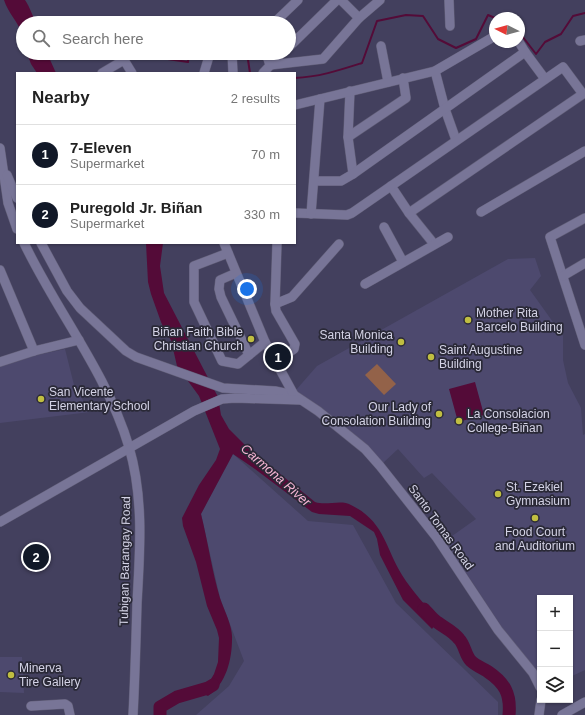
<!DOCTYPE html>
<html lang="en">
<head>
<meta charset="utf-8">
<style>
  body { margin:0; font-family:Arial,sans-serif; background:#f2f2f2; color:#222 }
  .controls { position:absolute; right:12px; bottom:12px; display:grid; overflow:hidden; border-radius:0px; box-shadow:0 1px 3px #0004 }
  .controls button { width:36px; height:36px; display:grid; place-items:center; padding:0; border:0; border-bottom:1px solid #e0e0e0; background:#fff; color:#222; font:20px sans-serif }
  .compass { position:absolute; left:489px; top:12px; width:36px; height:36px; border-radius:50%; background:#fff; box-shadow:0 1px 3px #0004; rotate:276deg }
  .you { position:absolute; left:247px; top:289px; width:14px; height:14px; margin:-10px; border:3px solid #fff; border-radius:50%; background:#1a73e8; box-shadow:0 0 0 6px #1a73e833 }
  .badge { display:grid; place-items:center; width:26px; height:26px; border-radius:50%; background:#111827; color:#fff; font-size:13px; font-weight:700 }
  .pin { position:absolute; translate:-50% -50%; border:2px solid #fff; box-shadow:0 1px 4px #0006 }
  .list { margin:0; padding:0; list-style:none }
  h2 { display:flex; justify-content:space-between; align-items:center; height:52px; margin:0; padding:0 16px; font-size:17px }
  h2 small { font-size:13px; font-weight:400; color:#767676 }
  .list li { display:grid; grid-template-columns:26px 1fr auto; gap:12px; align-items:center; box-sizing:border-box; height:60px; padding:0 16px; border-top:1px solid #e0e0e0 }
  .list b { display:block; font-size:15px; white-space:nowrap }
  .list p { margin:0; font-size:13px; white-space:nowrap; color:#767676 }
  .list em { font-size:13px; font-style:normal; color:#767676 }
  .icon { flex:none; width:22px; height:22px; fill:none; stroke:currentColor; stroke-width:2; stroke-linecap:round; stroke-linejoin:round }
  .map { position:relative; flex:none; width:585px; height:715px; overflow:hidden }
  .search { position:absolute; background:#fff; box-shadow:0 1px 3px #0004; left:16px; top:16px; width:280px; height:44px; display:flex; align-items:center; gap:10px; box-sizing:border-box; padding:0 14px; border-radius:22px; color:#767676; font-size:15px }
  .panel { position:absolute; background:#fff; box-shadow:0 1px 3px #0004; left:16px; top:72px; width:280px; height:172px; border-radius:0px }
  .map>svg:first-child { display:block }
</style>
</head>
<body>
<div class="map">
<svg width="585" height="715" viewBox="0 0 585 715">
  <rect width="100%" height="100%" fill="#43405e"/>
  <g fill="#4d496e">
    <path d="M535,258L541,276L530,290L563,336V360L568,383L581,408L583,435L585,434V670L570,677V598H540V678L503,629L445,541L476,519L432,473L424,478L398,449L383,463L301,396L296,390L317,366L508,259Z"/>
    <path d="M65,349L74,385L90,412L0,423V363Z"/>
    <path d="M233,454L308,521L353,525L396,603L498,702V715H196L229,686L244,661L220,598L201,514Z"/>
    <path d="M0,657H22L24,693L0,692Z"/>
  </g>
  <path fill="#936249" d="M377,364L396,384L384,395L365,375Z"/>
  <g fill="#540b38">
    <path d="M4,0H25C30,7 32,16 37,23H23V36C19,23 8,13 4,0Z"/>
    <path d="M27,53H47L56,73H37L31,64Z"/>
    <path d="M146,243H163L160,266L164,293L218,397L221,415L229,429L249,449L315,502C327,506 341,499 351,505C384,521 385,547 402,575C412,591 426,606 438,620L432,629L403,600L380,555L377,539L374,532L350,516L319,514L312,512L255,469L233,454L201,514C208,542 212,571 220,598C224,610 233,627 232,639C232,660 226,684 208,696L198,691L208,684L214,674L218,662L219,638L217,630L207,606L196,562L183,526L182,518L199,485L216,460L220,449L199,396L177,366L171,340L165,331L161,322L151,294L148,282Z"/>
    <path d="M475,382L484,415L458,422L449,389Z"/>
  </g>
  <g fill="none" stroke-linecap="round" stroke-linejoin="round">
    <g stroke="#540b38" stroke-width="2">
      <path d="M67,23L79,22L80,23"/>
      <path d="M210,23L247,22V23"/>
      <path d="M519,32L536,54L545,42L561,34L573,16L585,13"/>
      <path d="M147,53L154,57L188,62L189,53"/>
      <path d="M247,53L250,73"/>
      <path d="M295,78C319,77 340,70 362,63L377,21L406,15L423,16L438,39L456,48L476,39L488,15L495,18"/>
    </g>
    <g stroke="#540b38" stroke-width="13">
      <path d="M424,609C428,613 432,619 437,622C445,628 453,631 459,639C465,645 465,655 471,661C475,665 482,668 487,671C505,683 511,694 509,715"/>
      <path d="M160,715V707L177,697L208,688L213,685"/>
    </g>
    <g stroke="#605d76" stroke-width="10">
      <g id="minor">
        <path d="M341,0L359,18"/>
        <path d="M449,0L450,26"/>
        <path d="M274,23L298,0"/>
        <path d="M580,41L585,40"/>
        <path d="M381,46L388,82"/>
        <path d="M289,47L337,0"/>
        <path d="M525,52L545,79"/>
        <path d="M232,53L233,73"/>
        <path d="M266,53L270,65"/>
        <path d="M270,65L323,59L359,18L380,0"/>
        <path d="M435,71L445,109L456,140"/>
        <path d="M102,73L124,60L132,73"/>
        <path d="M204,73L210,53"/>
        <path d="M263,73L282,53"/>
        <path d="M350,91L348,137L353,174"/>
        <path d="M295,105L435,71L495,36"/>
        <path d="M348,137L406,98L403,78"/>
        <path d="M0,148L8,203L17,229"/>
        <path d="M7,175L17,198"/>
        <path d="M314,181H341L353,174L525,52L519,42"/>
        <path d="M391,186L409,213L434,244"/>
        <path d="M481,212L585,151"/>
        <path d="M295,213L347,215L352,213L563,67L583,94L409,213"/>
        <path d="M311,214L320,99"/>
        <path d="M585,218L550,237L585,345"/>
        <path d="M384,227L403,262"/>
        <path d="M24,243C57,312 107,373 129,447C144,498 140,551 137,603C136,640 135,678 133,715"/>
        <path d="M41,243L67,291L80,308L126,351L136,357L223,388L275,391L294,395L318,411L365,449L380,466L437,538L498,630L533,673L540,687"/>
        <path d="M224,243L265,342L294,395"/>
        <path d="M228,253L194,266V302L222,361L238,364L265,342"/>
        <path d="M0,270L34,351"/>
        <path d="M236,273L220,280L219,289L221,297L249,355"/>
        <path d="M563,276L585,263"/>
        <path d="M365,284L448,237"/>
        <path d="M275,304L292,297L339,244"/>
        <path d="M277,361L294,349L295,344L276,311L275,304L277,243"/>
        <path d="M0,362L34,351L79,340"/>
        <path d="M0,522L194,411L222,399L235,398L300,400"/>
        <path d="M31,706L65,704L68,706L70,715"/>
        <path d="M539,715L541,700"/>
        <path d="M562,715L585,702"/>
      </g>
    </g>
    <use href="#minor" stroke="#787597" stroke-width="9"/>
  </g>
  <g fill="#c0be41" stroke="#2a2937" stroke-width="1.5">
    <circle cx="468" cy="320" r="4"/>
    <circle cx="251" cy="339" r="4"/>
    <circle cx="401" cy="342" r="4"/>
    <circle cx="431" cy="357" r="4"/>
    <circle cx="41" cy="399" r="4"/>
    <circle cx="439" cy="414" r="4"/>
    <circle cx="459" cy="421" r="4"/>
    <circle cx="498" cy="494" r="4"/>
    <circle cx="535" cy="518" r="4"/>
    <circle cx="11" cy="675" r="4"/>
  </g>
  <g text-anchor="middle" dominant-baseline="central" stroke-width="3.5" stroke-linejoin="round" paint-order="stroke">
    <g font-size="12" fill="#d4d3e6" stroke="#2a2937" text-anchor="start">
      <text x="476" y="313">Mother Rita<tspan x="476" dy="14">Barcelo Building</tspan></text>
      <text x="243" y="332" text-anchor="end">Biñan Faith Bible<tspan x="243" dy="14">Christian Church</tspan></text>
      <text x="393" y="335" text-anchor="end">Santa Monica<tspan x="393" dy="14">Building</tspan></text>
      <text x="439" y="350">Saint Augustine<tspan x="439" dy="14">Building</tspan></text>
      <text x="49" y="392">San Vicente<tspan x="49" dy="14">Elementary School</tspan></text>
      <text x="431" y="407" text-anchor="end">Our Lady of<tspan x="431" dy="14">Consolation Building</tspan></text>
      <text x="467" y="414">La Consolacion<tspan x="467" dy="14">College-Biñan</tspan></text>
      <text x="506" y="487">St. Ezekiel<tspan x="506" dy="14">Gymnasium</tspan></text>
      <text x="535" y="532" text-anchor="middle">Food Court<tspan x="535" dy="14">and Auditorium</tspan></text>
      <text x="19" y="668">Minerva<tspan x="19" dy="14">Tire Gallery</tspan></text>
    </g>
    <g font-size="12" fill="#d4d3e6" stroke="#2a2937">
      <text transform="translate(441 527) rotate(54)">Santo Tomas Road</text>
      <text transform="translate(125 561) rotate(-89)">Tubigan Barangay Road</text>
    </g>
    <g font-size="13" font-style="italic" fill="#f6b5d5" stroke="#2a2937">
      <text transform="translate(276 475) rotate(41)">Carmona River</text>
    </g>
  </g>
</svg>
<div class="controls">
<button>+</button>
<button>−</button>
<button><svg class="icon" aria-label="layers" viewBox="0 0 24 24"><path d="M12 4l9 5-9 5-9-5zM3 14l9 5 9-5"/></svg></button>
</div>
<svg class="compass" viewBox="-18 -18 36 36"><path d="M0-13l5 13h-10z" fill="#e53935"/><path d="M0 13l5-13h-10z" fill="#767676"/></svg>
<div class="you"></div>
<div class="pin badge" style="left:278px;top:357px">1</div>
<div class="pin badge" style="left:36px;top:557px">2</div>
<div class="search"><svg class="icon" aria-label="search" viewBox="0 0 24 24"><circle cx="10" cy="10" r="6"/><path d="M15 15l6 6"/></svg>Search here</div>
<section class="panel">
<h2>Nearby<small>2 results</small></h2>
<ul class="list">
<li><span class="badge">1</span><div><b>7-Eleven</b><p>Supermarket</p></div><em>70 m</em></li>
<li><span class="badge">2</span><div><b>Puregold Jr. Biñan</b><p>Supermarket</p></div><em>330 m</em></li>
</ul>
</section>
</div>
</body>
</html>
